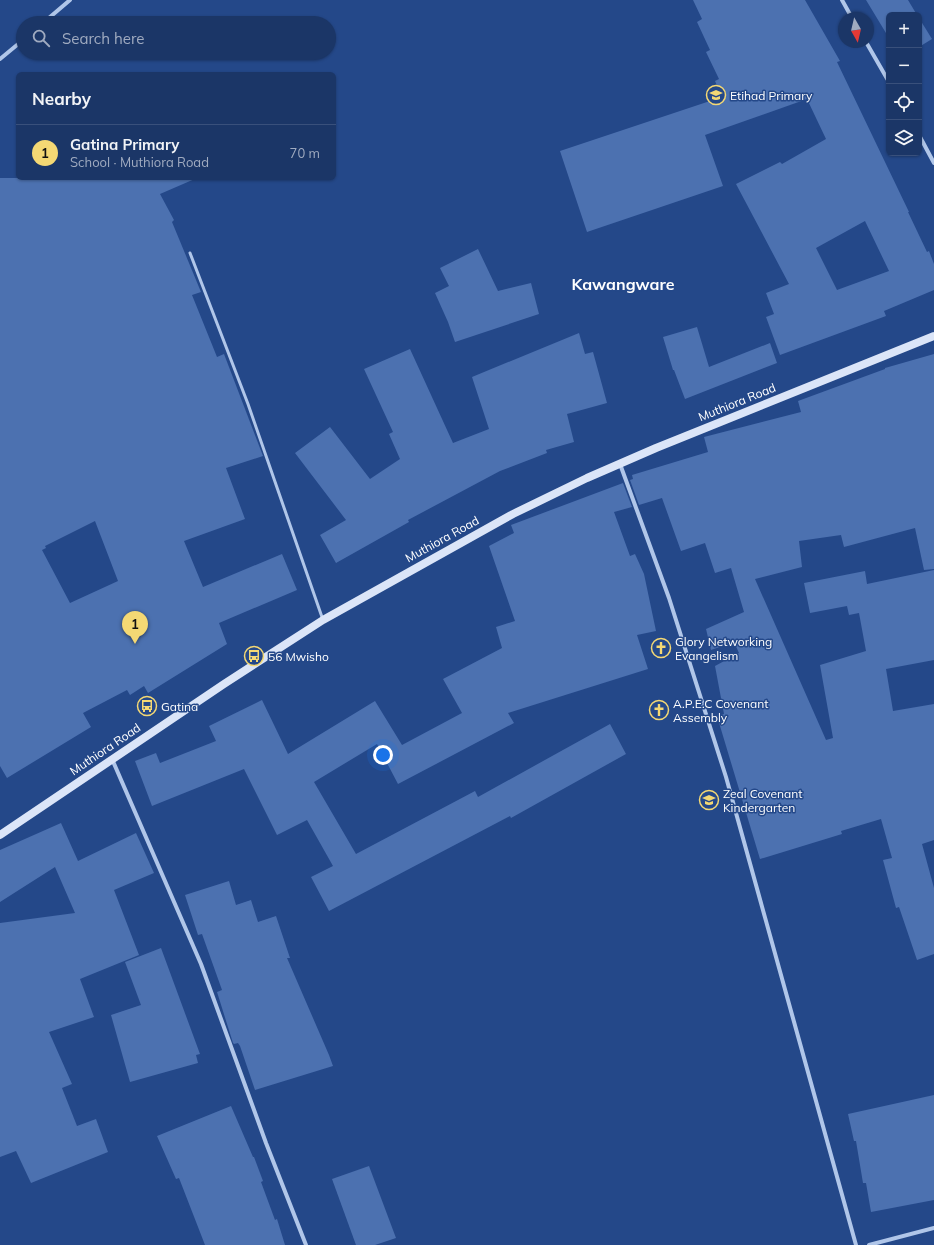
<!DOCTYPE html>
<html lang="en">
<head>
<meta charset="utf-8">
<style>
  body { margin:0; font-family:Mulish,sans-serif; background:#243e6d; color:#f1f3f6 }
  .controls { position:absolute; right:12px; top:12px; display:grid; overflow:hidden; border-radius:6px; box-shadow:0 1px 3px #0004 }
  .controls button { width:36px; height:36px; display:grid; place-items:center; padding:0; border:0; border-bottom:1px solid #39507b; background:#1b3667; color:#f1f3f6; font:20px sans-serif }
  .compass { position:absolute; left:838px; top:12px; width:36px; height:36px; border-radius:50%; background:#1b3667; box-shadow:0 1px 3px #0004; rotate:172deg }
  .you { position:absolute; left:383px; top:755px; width:14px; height:14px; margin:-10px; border:3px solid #fff; border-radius:50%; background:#1a73e8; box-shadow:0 0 0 6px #1a73e833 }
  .badge { display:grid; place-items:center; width:26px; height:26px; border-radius:50%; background:#f4d874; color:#111; font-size:13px; font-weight:700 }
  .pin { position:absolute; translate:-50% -33px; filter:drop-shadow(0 1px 2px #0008) }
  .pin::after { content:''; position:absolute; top:21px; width:14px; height:12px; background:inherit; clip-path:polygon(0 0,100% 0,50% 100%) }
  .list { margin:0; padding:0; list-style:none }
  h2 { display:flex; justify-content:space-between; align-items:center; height:52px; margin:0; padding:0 16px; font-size:17px }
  h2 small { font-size:13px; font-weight:400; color:#a0abc0 }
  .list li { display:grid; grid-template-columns:26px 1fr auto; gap:12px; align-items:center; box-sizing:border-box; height:56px; padding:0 16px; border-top:1px solid #39507b }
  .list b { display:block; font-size:15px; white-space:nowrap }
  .list p { margin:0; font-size:13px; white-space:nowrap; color:#a0abc0 }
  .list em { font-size:13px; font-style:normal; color:#a0abc0 }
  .icon { flex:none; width:22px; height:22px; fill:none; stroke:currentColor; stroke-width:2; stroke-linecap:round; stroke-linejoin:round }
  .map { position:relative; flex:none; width:934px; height:1245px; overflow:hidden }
  .search { position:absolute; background:#1b3667; box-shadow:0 1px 3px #0004; left:16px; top:16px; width:320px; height:44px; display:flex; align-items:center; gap:10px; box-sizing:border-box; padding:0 14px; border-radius:22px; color:#a0abc0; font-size:15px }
  .panel { position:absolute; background:#1b3667; box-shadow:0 1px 3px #0004; left:16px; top:72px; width:320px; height:108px; border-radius:6px }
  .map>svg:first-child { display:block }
</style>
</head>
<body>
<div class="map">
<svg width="934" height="1245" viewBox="0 0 934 1245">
  <rect width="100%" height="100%" fill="#244889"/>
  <g fill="#4c71b0" fill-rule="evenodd">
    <path d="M693,0H805L840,61L837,62L909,212H908L927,252L929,251L934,264V290L884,311L886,316L780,355L766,317L774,314L766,293L789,284L736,184L780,162L782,164L826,139L807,99L705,135L723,186L587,232L560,151L722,97L715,81L719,79L706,52L710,50L697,22L702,19ZM865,221L889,271L837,290L816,248Z"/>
    <path d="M866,0H908L917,15H889V38Z"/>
    <path d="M919,18L932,39L919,47Z"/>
    <path d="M0,178H197L160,194L174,220L172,222L201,292L192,295L217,357L224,354L263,456L226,468L245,519L184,541L203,587L282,554L297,590L219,623L227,644L148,693L144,686L130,695L127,690L83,713L91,727L7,778L0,766ZM95,521L118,581L70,603L42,550L46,548L45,546Z"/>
    <path d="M478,249L498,291L531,283L539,314L455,342L448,322L435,293L449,286L440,268Z"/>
    <path d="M697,327L709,367L770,343L777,363L685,399L674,370H673L663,337Z"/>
    <path d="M579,333L585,354L593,352L607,403L567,414L574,442L546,450L547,453L500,471L408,520L409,522L336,563L320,535L346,520L295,453L330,427L370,479L400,459L389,434L393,432L364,369L410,349L453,443L489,429L472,377Z"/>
    <path d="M934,354V569L924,570L915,528L844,547L841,535L799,541L802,567L755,579L826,740L833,738L820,665L866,651L859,613L849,615L847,606L810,613L804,583L865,571L867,584L934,570V660L886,669L893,711L934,704V840L922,844L934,888V954L917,960L899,907L896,908L883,860L892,858L881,819L841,831L842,834L760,859L717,716L724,714L715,666L739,653L734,642L711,650L706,629L744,612L731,568L715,573L705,543L681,551L662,498L639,505L630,480L633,479L632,475L708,452L704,437L801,412L798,401L885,369V368Z"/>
    <path d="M623,483L632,507L614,512L630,556L635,554L644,574L656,631L637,635L648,669L508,713L514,723L398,784L377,744L314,782L356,854L475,791L478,797L610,724L626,754L511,818L510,816L329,911L311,877L333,866L307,820L277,835L244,769L152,806L135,761L156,753L160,763L216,741L209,726L262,700L288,754L375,701L402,745L462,713L443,679L502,648L496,627L515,621L489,546L514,533L511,525Z"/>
    <path d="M61,823L78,861L136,833L154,873L114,890L139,955L80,979L94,1017L49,1032L72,1084L62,1088L77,1126L96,1119L108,1152L31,1183L16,1151L0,1157V923L75,913L55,867L0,902V850Z"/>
    <path d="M229,881L236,905L251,900L258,922L276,916L290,958H287L329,1055L333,1066L255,1090L240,1046L238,1043L234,1044L233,1043L217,992L222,990L202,934L198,935L185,895Z"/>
    <path d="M161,948L200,1054L196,1055L198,1063L130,1082L111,1015L141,1005L125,962Z"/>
    <path d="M934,1095V1200L871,1212L866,1183H863L856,1141H854L848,1114Z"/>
    <path d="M231,1106L253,1157H254L263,1181L261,1182L275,1220L277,1219L285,1245H205L179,1178L176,1179L157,1136Z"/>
    <path d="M369,1166L396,1238L375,1245H356L332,1179Z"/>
  </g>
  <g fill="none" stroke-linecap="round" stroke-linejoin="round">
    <path stroke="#b0c6e9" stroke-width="3" d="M190,253L248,404L323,620"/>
    <g stroke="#b0c6e9" stroke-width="4">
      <path d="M842,0L852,18"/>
      <path d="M43,23L70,0"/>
      <path d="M866,42L889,82"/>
      <path d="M0,59L23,40"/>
      <path d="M919,135L934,163"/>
      <path d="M620,464L669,598L726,777L856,1245"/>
      <path d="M112,759L201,964L266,1143L306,1245"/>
      <path d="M869,1245L934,1228"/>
    </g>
    <path stroke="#dbe5f8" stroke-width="8" d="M0,835L224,684L323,620L513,514L587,478L656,448L934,336"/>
  </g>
  <defs>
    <g id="school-ring" transform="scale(1)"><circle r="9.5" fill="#244889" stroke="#f4d874" stroke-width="1.5"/><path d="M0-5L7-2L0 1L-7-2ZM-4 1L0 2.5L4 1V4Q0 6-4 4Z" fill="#f4d874"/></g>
    <g id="church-ring" transform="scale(1)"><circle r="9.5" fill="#244889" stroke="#f4d874" stroke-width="1.5"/><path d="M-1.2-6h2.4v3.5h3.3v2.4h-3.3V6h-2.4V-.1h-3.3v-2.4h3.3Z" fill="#f4d874"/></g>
    <g id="bus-ring" transform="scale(1)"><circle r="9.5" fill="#244889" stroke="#f4d874" stroke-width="1.5"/><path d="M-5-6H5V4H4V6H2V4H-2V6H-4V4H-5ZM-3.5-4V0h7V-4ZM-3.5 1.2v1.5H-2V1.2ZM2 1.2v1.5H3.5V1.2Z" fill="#f4d874"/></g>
  </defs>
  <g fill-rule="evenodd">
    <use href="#school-ring" x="716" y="95"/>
    <use href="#church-ring" x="661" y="648"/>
    <use href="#bus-ring" x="254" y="656"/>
    <use href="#bus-ring" x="147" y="706"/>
    <use href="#church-ring" x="659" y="710"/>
    <use href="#school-ring" x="709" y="800"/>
  </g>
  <g text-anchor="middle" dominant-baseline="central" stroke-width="3" stroke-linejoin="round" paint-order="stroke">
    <g font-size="12" fill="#fff" stroke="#244889" text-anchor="start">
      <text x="730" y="95">Etihad Primary</text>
      <text x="675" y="641">Glory Networking<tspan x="675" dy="14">Evangelism</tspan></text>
      <text x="268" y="656">56 Mwisho</text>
      <text x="673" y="703">A.P.E.C Covenant<tspan x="673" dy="14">Assembly</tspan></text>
      <text x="161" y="706">Gatina</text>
      <text x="723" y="793">Zeal Covenant<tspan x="723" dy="14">Kindergarten</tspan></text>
    </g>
    <g font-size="12" fill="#fff" stroke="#244889">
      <text transform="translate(737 402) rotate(-22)">Muthiora Road</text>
      <text transform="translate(442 539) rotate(-29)">Muthiora Road</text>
      <text transform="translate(105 749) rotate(-34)">Muthiora Road</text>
    </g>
    <g font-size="16" font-weight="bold" fill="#fff" stroke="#244889">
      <text x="623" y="284">Kawangware</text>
    </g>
  </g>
</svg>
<div class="controls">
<button>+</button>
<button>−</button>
<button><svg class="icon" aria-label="locate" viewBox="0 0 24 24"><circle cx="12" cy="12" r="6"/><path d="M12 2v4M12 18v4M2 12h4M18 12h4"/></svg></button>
<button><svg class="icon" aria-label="layers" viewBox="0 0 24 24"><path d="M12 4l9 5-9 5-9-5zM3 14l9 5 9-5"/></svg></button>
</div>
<svg class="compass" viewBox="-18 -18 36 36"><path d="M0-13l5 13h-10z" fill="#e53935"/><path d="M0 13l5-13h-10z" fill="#a0abc0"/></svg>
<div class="you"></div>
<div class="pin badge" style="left:135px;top:644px">1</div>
<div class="search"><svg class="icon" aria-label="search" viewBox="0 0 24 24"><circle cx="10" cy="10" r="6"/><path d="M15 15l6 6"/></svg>Search here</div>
<section class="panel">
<h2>Nearby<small></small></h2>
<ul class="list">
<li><span class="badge">1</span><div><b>Gatina Primary</b><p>School · Muthiora Road</p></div><em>70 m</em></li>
</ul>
</section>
</div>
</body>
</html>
